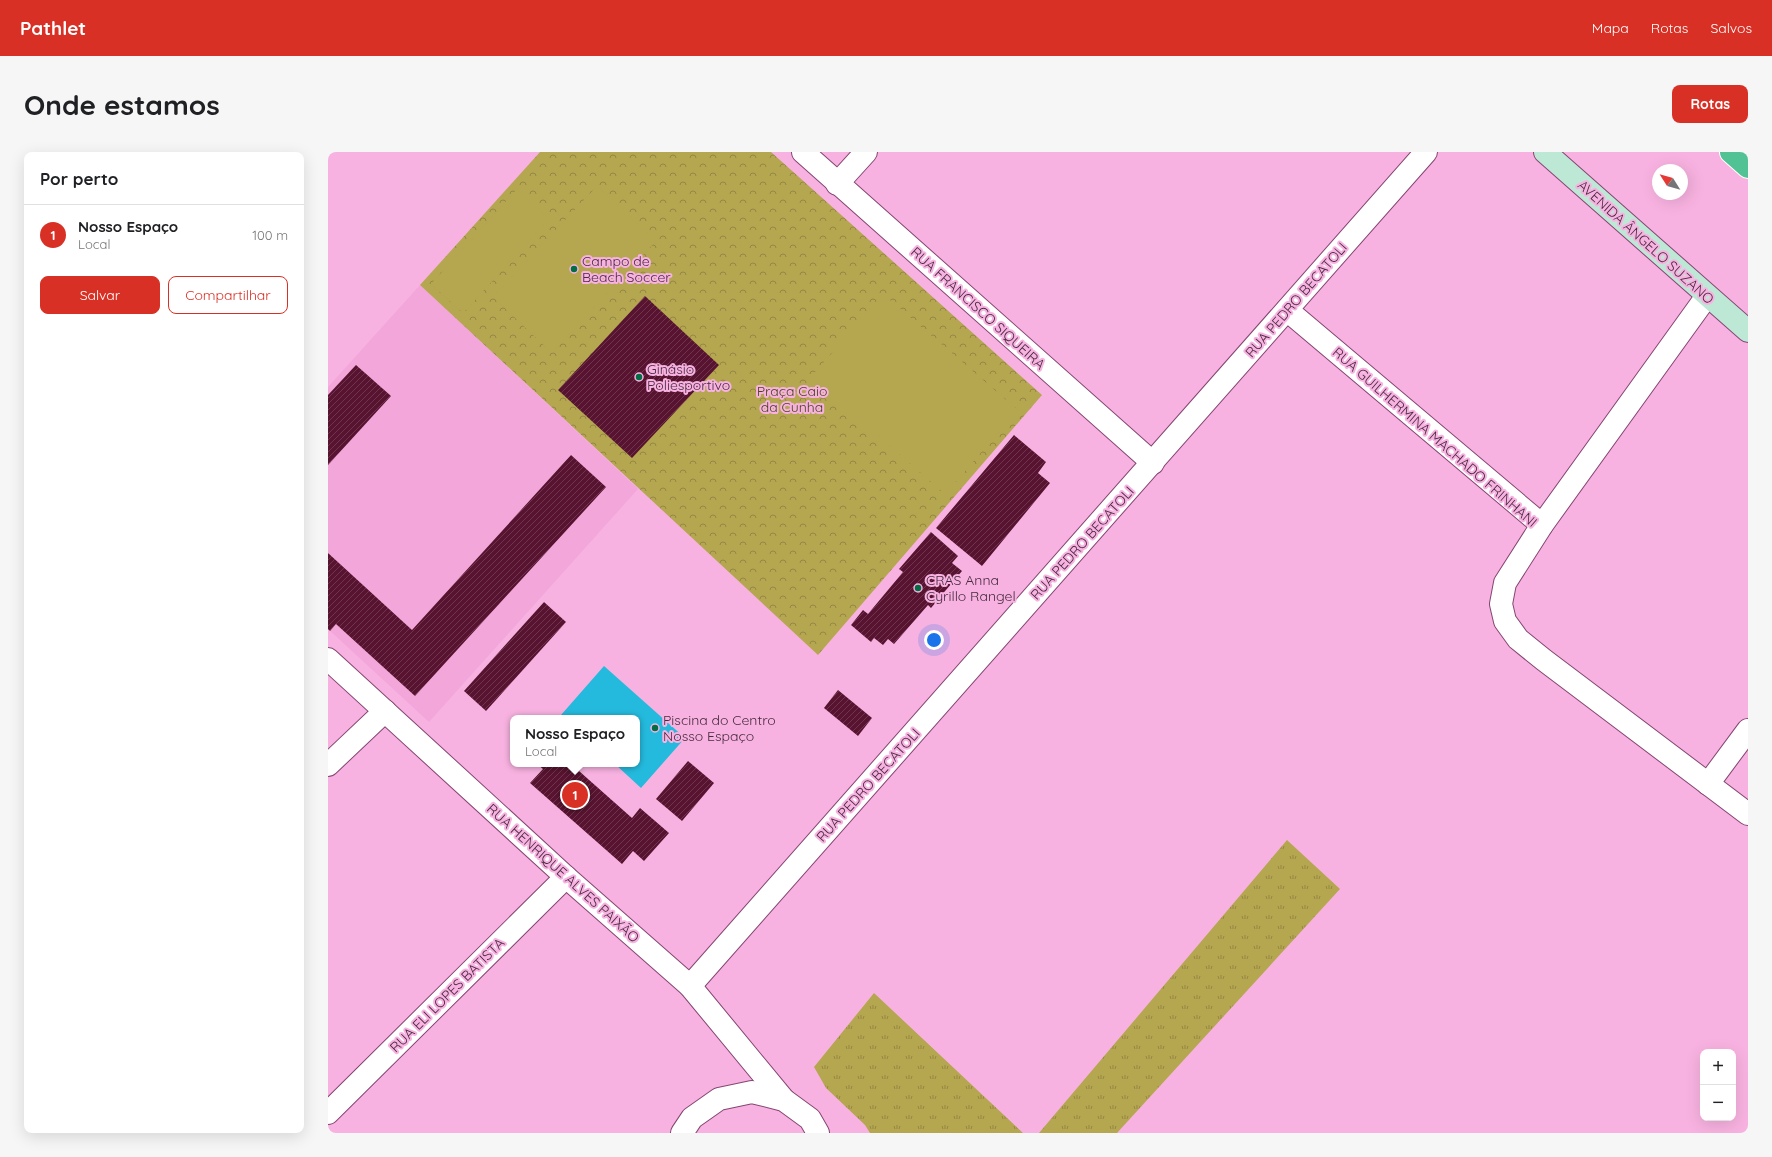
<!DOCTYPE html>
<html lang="pt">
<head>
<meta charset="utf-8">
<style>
  body { margin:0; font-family:Quicksand,sans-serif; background:#f6f6f6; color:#202124 }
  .controls { position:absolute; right:12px; bottom:12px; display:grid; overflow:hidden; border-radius:8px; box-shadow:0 4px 16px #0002 }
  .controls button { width:36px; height:36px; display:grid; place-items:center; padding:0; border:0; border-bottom:1px solid #e0e0e0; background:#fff; color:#202124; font:20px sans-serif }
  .compass { position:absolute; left:1324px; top:12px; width:36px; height:36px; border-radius:50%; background:#fff; box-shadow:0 4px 16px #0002; rotate:307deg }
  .you { position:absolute; left:606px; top:488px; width:14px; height:14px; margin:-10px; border:3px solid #fff; border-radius:50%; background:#1a73e8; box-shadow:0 0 0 6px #1a73e833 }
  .badge { display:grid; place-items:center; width:26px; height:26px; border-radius:50%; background:#d93025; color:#fff; font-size:13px; font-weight:700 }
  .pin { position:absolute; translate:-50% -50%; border:2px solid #fff; box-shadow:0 1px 4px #0006 }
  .popup { position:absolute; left:182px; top:563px; width:130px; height:52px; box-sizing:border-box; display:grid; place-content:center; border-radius:8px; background:#fff; filter:drop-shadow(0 1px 3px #0005); font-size:13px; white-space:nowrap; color:#757577 }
  .popup b { font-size:15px; color:#202124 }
  .popup::after { content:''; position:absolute; left:50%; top:100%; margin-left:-8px; border:8px solid transparent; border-top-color:#fff }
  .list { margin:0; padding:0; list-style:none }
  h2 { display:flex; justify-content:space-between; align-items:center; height:52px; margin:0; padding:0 16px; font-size:17px }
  h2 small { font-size:13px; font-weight:400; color:#757577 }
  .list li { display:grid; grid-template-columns:26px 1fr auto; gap:12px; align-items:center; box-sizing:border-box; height:60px; padding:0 16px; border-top:1px solid #e0e0e0 }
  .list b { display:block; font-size:15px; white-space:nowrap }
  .list p { margin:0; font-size:13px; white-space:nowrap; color:#757577 }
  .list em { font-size:13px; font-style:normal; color:#757577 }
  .actions { display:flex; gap:8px; padding:12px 16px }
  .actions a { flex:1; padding:9px 0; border:1px solid #d93025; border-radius:8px; text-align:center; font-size:14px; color:#d93025 }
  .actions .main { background:#d93025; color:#fff }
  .map { position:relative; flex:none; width:1420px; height:981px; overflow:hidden; border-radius:8px }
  header { display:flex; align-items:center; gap:24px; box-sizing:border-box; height:56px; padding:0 20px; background:#d93025; color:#fff }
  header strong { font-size:19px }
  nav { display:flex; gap:22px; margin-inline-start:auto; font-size:14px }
  .intro { display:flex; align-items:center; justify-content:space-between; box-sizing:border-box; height:96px; padding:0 24px }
  h1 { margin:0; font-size:28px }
  .button { padding:10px 18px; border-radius:8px; background:#d93025; color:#fff; font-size:14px; font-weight:700 }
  main { display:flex; gap:24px; padding:0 24px }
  aside { flex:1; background:#fff; border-radius:8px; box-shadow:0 4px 16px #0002 }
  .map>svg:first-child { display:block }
</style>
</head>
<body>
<header>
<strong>Pathlet</strong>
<nav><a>Mapa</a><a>Rotas</a><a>Salvos</a></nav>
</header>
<div class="intro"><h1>Onde estamos</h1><a class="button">Rotas</a></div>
<main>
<aside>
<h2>Por perto<small></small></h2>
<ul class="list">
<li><span class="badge">1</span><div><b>Nosso Espaço</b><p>Local</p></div><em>100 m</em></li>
</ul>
<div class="actions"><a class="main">Salvar</a><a>Compartilhar</a></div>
</aside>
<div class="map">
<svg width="1420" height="981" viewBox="0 0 1420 981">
  <defs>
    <pattern id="grass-tufts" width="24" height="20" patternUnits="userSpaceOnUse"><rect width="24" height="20" fill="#b5a650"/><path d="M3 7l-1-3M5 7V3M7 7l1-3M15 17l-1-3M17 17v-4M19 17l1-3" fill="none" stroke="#958744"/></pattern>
    <pattern id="park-crowns" width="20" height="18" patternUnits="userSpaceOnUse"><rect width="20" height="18" fill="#b5a650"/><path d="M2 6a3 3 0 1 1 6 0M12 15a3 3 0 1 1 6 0" fill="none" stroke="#958744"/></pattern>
    <pattern id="building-hatch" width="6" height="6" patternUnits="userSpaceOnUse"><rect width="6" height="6" fill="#57132f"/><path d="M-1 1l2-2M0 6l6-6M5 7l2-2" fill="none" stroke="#6e354d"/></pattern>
  </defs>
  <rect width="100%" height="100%" fill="#f8b2e1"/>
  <path fill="#f3a6da" d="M92,133L310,337L101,570L0,477V235Z"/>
  <g fill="url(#grass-tufts)">
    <path d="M959,688L1012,737L789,981H711Z"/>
    <path d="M546,841L695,981H542L537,973L498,936L486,915Z"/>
  </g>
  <path fill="url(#park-crowns)" d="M212,0H443L714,243L490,503L92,133Z"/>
  <g fill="#b5a650">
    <path d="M269,34L328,89L224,201L165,145Z"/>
    <path d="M189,37L221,67L135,161L103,132Z"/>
    <path d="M555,142L690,258L617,342L483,225Z"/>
  </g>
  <path fill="#24bade" d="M276,514L357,586L313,636L287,612H309V566H236L233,563Z"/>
  <g fill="url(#building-hatch)">
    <path d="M317,144L391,213L304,306L230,238Z"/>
    <path d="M28,213L63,244L0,313V243Z"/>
    <path d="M686,283L718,310L710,321L722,331L654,414L608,376Z"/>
    <path d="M243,303L278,335L87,544L8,472L2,479L0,477V401L84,478Z"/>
    <path d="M603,380L630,404L624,411L634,419L603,456L600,453L566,492L560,487L555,493L546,486L543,490L523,473L535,458L540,462L575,420L571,417Z"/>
    <path d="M216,450L238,470L158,559L136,539Z"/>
    <path d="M510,538L544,566L530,584L496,556Z"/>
    <path d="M360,609L386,631L354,669L328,647Z"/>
    <path d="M209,612H257L251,619L304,666L312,656L341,681L316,709L305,699L294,712L202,631L215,617Z"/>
  </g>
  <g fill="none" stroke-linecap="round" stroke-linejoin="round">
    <g stroke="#844672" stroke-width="24">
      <g id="minor">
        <path d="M475,0L825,311"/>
        <path d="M509,32L538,0"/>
        <path d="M1379,144L1214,373L1177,431L1173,452L1177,469L1190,487L1216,508L1420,662"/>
        <path d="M959,158L1214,373"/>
        <path d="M0,613L57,559"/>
        <path d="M1380,632L1420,578"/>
        <path d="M362,834L1098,0"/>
        <path d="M0,961L238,725"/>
        <path d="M354,981L364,966L391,947L424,940L456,948L482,967L490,981"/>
      </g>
    </g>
    <g stroke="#844672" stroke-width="24">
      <path id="tertiary" d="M0,507L238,725L362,834L456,948"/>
    </g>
    <g stroke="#844672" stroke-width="24">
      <path id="secondary" d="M1217,0L1420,179"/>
    </g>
    <g stroke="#fff" stroke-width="24">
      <path id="trunk" d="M1403,0L1420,15"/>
    </g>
    <use href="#minor" stroke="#fff" stroke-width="22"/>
    <use href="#tertiary" stroke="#fff" stroke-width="22"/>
    <use href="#secondary" stroke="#bee8d6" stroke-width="22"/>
    <use href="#trunk" stroke="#50c293" stroke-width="22"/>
  </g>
  <g fill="#006d45" stroke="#f8b2e1" stroke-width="1.5">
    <circle cx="246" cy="117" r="4"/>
    <circle cx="311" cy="225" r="4"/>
    <circle cx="590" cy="436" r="4"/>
    <circle cx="327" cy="576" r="4"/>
  </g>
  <g text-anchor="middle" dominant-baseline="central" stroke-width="4" stroke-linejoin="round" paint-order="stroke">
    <g font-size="14" fill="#472b3e" stroke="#f8b2e1">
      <text transform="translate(1318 90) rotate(42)">AVENIDA ÂNGELO SUZANO</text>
      <text transform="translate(968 148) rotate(-49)">RUA PEDRO BECATOLI</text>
      <text transform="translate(650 156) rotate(42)">RUA FRANCISCO SIQUEIRA</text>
      <text transform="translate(1107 285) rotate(41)">RUA GUILHERMINA MACHADO FRINHANI</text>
      <text transform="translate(754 391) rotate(-48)">RUA PEDRO BECATOLI</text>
      <text transform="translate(540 633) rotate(-48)">RUA PEDRO BECATOLI</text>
      <text transform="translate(235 721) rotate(42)">RUA HENRIQUE ALVES PAIXÃO</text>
      <text transform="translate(119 843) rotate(-45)">RUA ELI LOPES BATISTA</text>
    </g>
    <g font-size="14" fill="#472b3e" stroke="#f8b2e1" text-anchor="start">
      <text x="254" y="109">Campo de<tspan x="254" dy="16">Beach Soccer</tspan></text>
      <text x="319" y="217">Ginásio<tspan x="319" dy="16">Poliesportivo</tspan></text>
      <text x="598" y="428">CRAS Anna<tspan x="598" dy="16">Cyrillo Rangel</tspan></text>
      <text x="335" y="568">Piscina do Centro<tspan x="335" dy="16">Nosso Espaço</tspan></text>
    </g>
    <g font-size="14" fill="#4c4519" stroke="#f8b2e1">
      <text x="464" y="239">Praça Caio<tspan x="464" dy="16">da Cunha</tspan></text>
    </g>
  </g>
</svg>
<div class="controls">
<button>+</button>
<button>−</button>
</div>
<svg class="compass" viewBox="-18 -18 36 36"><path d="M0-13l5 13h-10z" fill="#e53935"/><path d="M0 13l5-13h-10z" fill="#757577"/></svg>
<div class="you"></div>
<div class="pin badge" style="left:247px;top:643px">1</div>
<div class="popup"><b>Nosso Espaço</b>Local</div>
</div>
</main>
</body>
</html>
